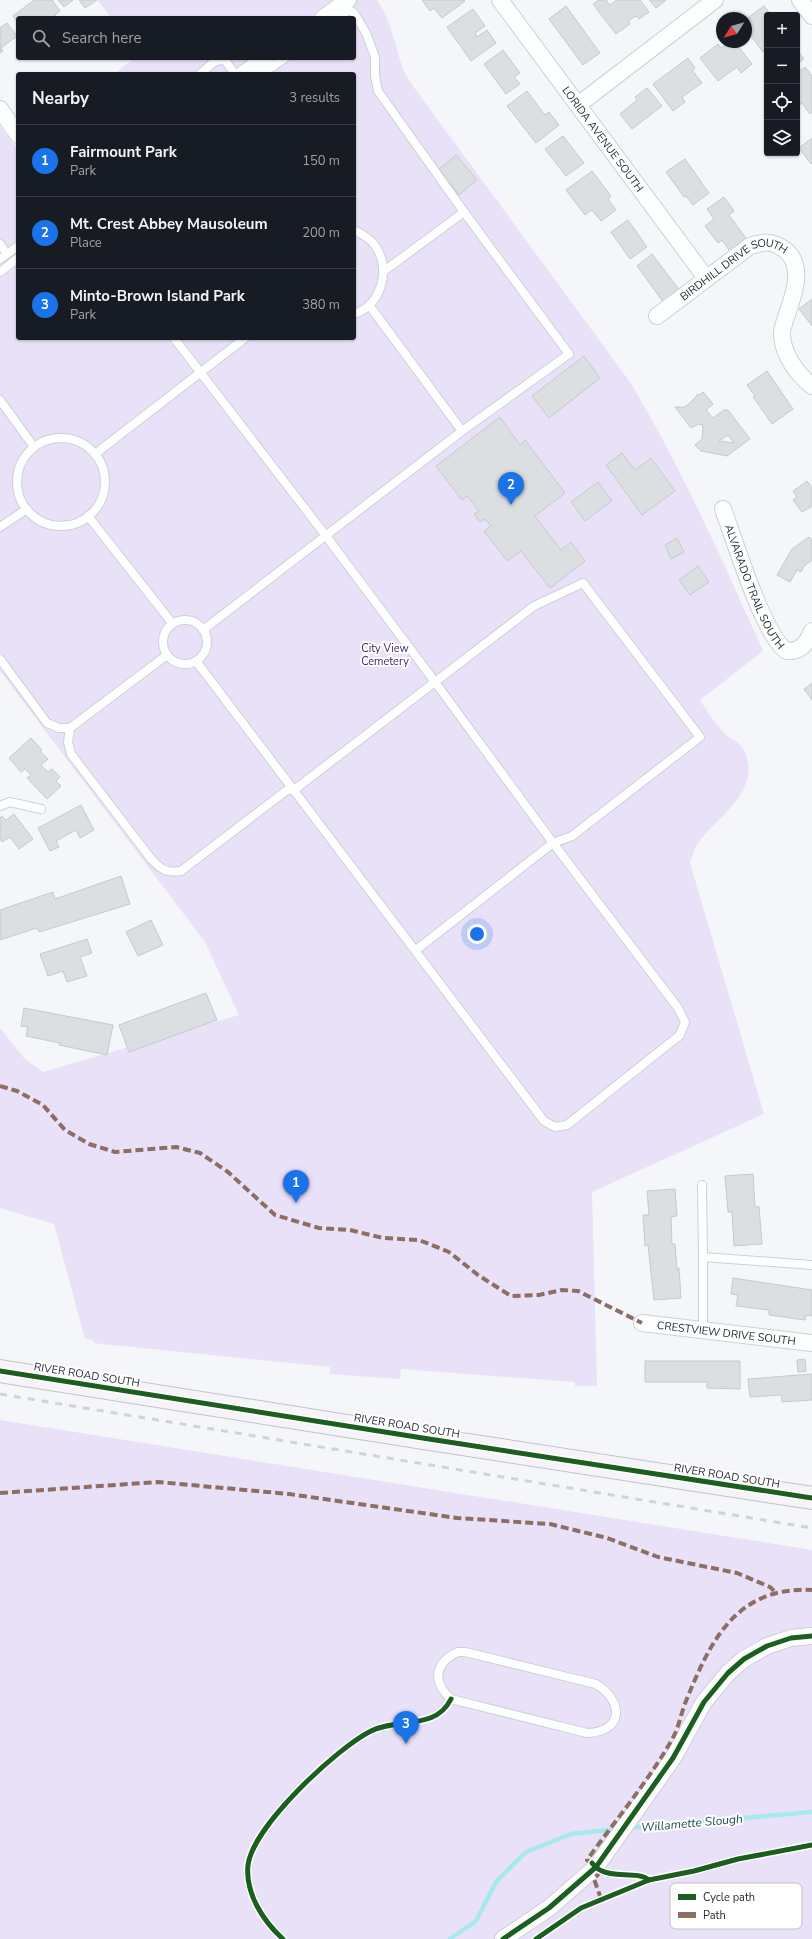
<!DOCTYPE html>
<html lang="en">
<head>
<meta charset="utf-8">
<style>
  body { margin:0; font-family:"Nunito Sans",sans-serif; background:#20242c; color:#f1f3f6 }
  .controls { position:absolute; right:12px; top:12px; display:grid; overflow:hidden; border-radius:4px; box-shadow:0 1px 3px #0004 }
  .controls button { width:36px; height:36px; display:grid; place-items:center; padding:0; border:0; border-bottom:1px solid #363941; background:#171b24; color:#f1f3f6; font:20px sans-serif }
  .compass { position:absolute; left:716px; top:12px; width:36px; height:36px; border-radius:50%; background:#171b24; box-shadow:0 1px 3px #0004; rotate:233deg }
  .you { position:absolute; left:477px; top:934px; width:14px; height:14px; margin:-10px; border:3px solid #fff; border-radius:50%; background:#1a73e8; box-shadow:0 0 0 6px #1a73e833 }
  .badge { display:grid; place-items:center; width:26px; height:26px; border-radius:50%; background:#1a73e8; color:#fff; font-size:13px; font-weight:700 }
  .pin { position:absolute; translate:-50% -33px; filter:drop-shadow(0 1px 2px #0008) }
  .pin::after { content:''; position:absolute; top:21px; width:14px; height:12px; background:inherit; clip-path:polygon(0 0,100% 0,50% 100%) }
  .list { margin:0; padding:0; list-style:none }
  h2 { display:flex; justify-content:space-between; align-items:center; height:52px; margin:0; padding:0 16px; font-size:17px }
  h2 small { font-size:13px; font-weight:400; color:#9ea1a6 }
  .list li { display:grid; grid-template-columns:26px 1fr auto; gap:12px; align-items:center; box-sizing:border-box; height:72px; padding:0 16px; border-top:1px solid #363941 }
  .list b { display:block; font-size:15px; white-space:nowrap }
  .list p { margin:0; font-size:13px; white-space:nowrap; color:#9ea1a6 }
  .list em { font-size:13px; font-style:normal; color:#9ea1a6 }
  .icon { flex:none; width:22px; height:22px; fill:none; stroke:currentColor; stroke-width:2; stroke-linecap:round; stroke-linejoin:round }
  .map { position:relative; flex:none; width:812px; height:1939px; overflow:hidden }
  .search { position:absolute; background:#171b24; box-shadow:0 1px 3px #0004; left:16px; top:16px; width:340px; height:44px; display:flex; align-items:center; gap:10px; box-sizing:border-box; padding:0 14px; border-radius:4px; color:#9ea1a6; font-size:15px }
  .panel { position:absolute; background:#171b24; box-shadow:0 1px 3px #0004; left:16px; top:72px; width:340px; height:268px; border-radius:4px }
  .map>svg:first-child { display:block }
</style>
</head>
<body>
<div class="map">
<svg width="812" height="1939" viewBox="0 0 812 1939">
  <rect width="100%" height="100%" fill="#f4f6f9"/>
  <g fill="#e9e1f8">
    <path d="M98,0H377C396,28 394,55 410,82L630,382C682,469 722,559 763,651L700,700C707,711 715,723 724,733C730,740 739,741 744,750C763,790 718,816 698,843C694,848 693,857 690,863L764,1114L592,1192L597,1386H575V1382L401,1369L400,1379L330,1374V1367L93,1343V1340L85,1339L54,1224L0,1208V1028L24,1058L43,1072L239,1015L205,942L0,671V126L18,151V338H354V74H114L134,58H354V18H111Z"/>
    <path d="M0,1420L812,1550V1939H0Z"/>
  </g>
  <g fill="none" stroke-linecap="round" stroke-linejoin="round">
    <g stroke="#a7e9ee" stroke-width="4.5">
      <path d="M628,1828L812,1812"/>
      <path d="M450,1939L476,1921L496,1882L526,1852L571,1834L617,1829"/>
    </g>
  </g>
  <g fill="#dbdfe2" stroke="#c6cacd" fill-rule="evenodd">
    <path d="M34,0H52L60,11L55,15L57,18H18V23L13,16Z"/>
    <path d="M58,0H73L64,7Z"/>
    <path d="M79,0H97L85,8Z"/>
    <path d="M422,0H464L465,1L442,18L434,8L430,11Z"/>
    <path d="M599,0H606L610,5L617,0H640L649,12L639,19L636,16L628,21L630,24L616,34L593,4Z"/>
    <path d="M649,0H666L656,8Z"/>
    <path d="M566,6L600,53L583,65L549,19Z"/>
    <path d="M764,6L771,15H767V49L763,52L746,29V19Z"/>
    <path d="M473,9L485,26L475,33L477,37L487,30L496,43L471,61L447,27Z"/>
    <path d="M7,23L17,36L1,48L3,51L0,53V28Z"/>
    <path d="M729,42H735L752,64L741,73L737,67L718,81L700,58L718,44L721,48Z"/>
    <path d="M503,50L520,73L514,77L520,84L506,94L484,64Z"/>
    <path d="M797,50L804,59L797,64Z"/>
    <path d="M688,58L695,68L692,70L702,83L682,97L685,102L673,111L653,84Z"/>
    <path d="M805,67L812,76V112L810,114L802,103L797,107V73Z"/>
    <path d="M647,88L662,106L632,129L620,114L637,100L635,97Z"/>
    <path d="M527,91L545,115L549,112L559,125L536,143L507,106Z"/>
    <path d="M563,136L584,163L566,176L545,149Z"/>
    <path d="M812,138V163L811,164L799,148Z"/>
    <path d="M456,155L477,180L459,195L439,169Z"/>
    <path d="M685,159L709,193L693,205L686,196L684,197L666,172Z"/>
    <path d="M592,171L611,196L608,199L616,210L601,221L592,210L585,215L566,190Z"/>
    <path d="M724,197L734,211L729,215L748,241L731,253L722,240L718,243L705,226L714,219L707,209Z"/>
    <path d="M628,220L647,247L630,259L611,232Z"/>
    <path d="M652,254L680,291L664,303L637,266Z"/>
    <path d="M812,299V326L799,309Z"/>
    <path d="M584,356L600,378L549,418L532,396Z"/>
    <path d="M767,371L793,409L772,424L753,397L755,396L747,385Z"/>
    <path d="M703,392L713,404L706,410L713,418L724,410H728L750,439L727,456L701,451L695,445L702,439L703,425L698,424L691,428L675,407H685L692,401L698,394L700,395ZM728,435L734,443L719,441Z"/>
    <path d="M500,417L520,445L525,440L565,493L535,516L561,550L571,542L585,561L550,588L521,551L507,561L484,531L491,526L485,519L480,522L474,514L479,511L467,496L462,500L436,466Z"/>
    <path d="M622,453L635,470L651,458L675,491L642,515L606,465Z"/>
    <path d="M807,481L812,488V506L802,512L793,500L797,497L793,491Z"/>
    <path d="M598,482L612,501L585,521L571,502Z"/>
    <path d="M809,537L812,540V560L804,566L801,572L797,570L790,582L777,575L792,549Z"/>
    <path d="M677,538L684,552L671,559L665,545Z"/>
    <path d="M698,566L709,582L690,595L679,580Z"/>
    <path d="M812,683V700L804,689Z"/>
    <path d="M31,738L42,750L40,751L48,759L41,765L48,772L52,769L60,777L56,781L61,786L47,799L27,778L31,775L25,769L21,772L9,758Z"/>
    <path d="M81,805L94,830L80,838L76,830L56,841L59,847L50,851L38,828Z"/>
    <path d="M14,814L33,839L19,849L10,837L2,842L0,839V818L2,816L6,820Z"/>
    <path d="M121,876L130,904L39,932L37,928L0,940V910L53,892L55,899Z"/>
    <path d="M151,920L163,945L138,956L126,932Z"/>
    <path d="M87,939L92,953L80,957L87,976L67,982L63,971L48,976L40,954Z"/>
    <path d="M206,993L217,1020L129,1052L119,1025Z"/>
    <path d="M24,1008L113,1025L107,1055L59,1045L60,1043L26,1036L28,1027L21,1026Z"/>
    <path d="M753,1174L755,1207H759L762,1244L734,1246L732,1212H728L725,1176Z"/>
    <path d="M675,1189L677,1216L671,1217L672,1244H675L677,1269L679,1268L681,1298L654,1300L648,1245L645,1246L643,1215H649L647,1191Z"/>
    <path d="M733,1278L812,1290V1316L806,1315L805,1320L769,1315V1310L736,1306L738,1295L731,1294Z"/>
    <path d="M805,1359L806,1371L798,1372L797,1360Z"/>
    <path d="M645,1361H740V1389L707,1388V1382H645Z"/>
    <path d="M812,1374V1400L782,1402L781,1395L750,1397L748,1379Z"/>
  </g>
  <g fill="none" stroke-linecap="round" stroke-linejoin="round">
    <g stroke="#ced1d5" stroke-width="10">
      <g id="lane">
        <path d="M200,74L214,62L224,59L235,74"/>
        <path d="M262,74L285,58"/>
        <path d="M354,230C362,234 369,238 374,244C392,267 382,306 354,314"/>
        <path d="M0,244L7,254"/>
        <path d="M0,259L18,246"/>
        <path d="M384,271L464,212"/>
        <path d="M0,272L18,258"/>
        <path d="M369,305L462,431"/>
        <path d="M0,400L34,447"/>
        <circle cx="61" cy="482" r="44"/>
        <path d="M95,454L245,338"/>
        <path d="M88,516L172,623"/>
        <path d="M0,527L27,509"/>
        <circle cx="185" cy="642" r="22"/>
        <path d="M203,630L462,431L569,354L464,212L378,91L375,76V57L366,33L354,13L349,10L338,18"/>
        <path d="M0,659L47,723L59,728H70L167,655"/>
        <path d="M196,661L544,1121L555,1127L567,1125L680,1035L685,1022L678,1008L553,843L435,682L534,606L583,583L700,737L572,836L553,843L416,950"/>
        <path d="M70,728L68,742L71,754L152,860C162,870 167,873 181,871L287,790H294L435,682L326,536L174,338"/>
        <path d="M0,806L10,802L41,809"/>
        <path d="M702,1185L703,1257"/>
        <path d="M703,1331V1257L812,1265"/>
        <path d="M458,1652H465L596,1684C625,1702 623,1732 587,1733L451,1699C432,1682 434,1663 458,1652Z"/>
      </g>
    </g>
    <g stroke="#ced1d5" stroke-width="18">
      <g id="street">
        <path id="s1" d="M500,0L706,278"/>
        <path d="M800,0L812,16"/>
        <path d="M323,18L348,0"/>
        <path d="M243,74L266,58"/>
        <path d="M578,105L715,0"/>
        <path d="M0,109L18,135"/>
        <path id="s2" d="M657,316L750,246C764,241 772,241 784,249C807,266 792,299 785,320C784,325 781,330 782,335C783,355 797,374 812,386"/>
        <path id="s3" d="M723,509C734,538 764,638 787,651C801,652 807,643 812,631"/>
        <path id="s4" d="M642,1323L812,1343"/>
        <path d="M503,1939L549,1908L596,1867L673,1758L704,1702L728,1673L744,1659L767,1646L791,1638L812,1636"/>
      </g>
    </g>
    <g stroke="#c2c4cc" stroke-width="24">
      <path id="primary" d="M0,1371L429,1439L812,1498"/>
    </g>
    <use href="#lane" stroke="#fdfefe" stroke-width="8"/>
    <use href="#street" stroke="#fdfefe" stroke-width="16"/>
    <use href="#primary" stroke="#f5f5f9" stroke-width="22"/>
    <path stroke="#d2d3d4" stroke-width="3" stroke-dasharray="7 7" stroke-linecap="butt" d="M0,1394L812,1528"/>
    <g stroke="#8d6e63" stroke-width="4" stroke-dasharray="8 4" stroke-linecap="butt">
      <path d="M0,1086L17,1091L43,1105L65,1130L89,1144L115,1152L176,1147L200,1153L228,1172L275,1215L319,1228L350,1230L383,1238L419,1240L449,1252L478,1275L511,1296L539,1295L562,1290L578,1291L642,1323"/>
      <path d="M0,1493L158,1482L289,1494L457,1518L550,1524L607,1538L658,1557L737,1573L770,1587L776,1593"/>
      <path d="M593,1864L587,1860C615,1821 646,1784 670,1743C677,1732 680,1719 684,1706C709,1644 734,1586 812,1590"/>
      <path d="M601,1899L594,1879L601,1871"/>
    </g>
    <g stroke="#fff" stroke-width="8">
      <g id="cycleway">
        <path d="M0,1371L429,1439L812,1498"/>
        <path d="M592,1863C595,1866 598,1870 602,1871C615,1878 638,1871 649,1880"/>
        <path d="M283,1939C263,1921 245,1893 248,1865C253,1826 337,1748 371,1731C398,1717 435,1731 451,1699"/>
        <path d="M503,1939L549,1908L596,1867L673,1758L704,1702L728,1673L744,1659L767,1646L791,1638L812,1636"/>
        <path d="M536,1939L581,1908L649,1880L694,1871L738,1859L812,1845"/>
      </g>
    </g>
    <use href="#cycleway" stroke="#1b5e20" stroke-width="5"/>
  </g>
  <g text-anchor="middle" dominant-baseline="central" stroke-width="4" stroke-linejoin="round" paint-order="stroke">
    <g font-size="11" fill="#292e34" stroke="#fff">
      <text stroke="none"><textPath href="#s1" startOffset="173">LORIDA AVENUE SOUTH</textPath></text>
      <text stroke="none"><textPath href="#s2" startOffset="93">BIRDHILL DRIVE SOUTH</textPath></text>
      <text stroke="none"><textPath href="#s3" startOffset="84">ALVARADO TRAIL SOUTH</textPath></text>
      <text stroke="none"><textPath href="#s4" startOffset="85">CRESTVIEW DRIVE SOUTH</textPath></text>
      <text transform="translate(87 1375) rotate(9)">RIVER ROAD SOUTH</text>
      <text transform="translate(407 1426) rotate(9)">RIVER ROAD SOUTH</text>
      <text transform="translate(727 1476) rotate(9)">RIVER ROAD SOUTH</text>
    </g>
    <g font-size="11" fill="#4a276e" stroke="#fff">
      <text x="385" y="648">City View<tspan x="385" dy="13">Cemetery</tspan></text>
    </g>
    <g font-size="12" font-style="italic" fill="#224d50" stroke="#fff">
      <text transform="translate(692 1823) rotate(-5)">Willamette Slough</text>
    </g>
  </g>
  <rect x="670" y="1883" width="132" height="46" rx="6" fill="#fff" stroke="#bfc0c2" stroke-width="1"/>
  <rect x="678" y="1894" width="18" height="6" fill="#1b5e20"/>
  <rect x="678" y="1912" width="18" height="6" fill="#8d6e63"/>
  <g font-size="11" fill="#292e34">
    <text x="703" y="1901">Cycle path</text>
    <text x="703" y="1919">Path</text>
  </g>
</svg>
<div class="controls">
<button>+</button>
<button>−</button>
<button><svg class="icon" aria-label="locate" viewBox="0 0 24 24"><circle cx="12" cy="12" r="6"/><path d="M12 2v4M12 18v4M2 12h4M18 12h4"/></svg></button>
<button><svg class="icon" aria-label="layers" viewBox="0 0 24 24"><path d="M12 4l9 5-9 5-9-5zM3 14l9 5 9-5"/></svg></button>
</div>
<svg class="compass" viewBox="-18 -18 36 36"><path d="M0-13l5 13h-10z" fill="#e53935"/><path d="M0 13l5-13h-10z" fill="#9ea1a6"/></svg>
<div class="you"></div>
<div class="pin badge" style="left:296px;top:1203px">1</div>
<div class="pin badge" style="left:511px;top:505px">2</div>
<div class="pin badge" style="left:406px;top:1744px">3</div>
<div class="search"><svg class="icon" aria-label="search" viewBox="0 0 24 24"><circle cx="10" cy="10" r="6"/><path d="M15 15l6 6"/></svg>Search here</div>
<section class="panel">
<h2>Nearby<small>3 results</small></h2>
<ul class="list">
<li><span class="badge">1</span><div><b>Fairmount Park</b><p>Park</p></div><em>150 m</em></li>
<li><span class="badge">2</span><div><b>Mt. Crest Abbey Mausoleum</b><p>Place</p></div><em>200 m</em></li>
<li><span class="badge">3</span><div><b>Minto-Brown Island Park</b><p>Park</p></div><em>380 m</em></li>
</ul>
</section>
</div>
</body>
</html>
